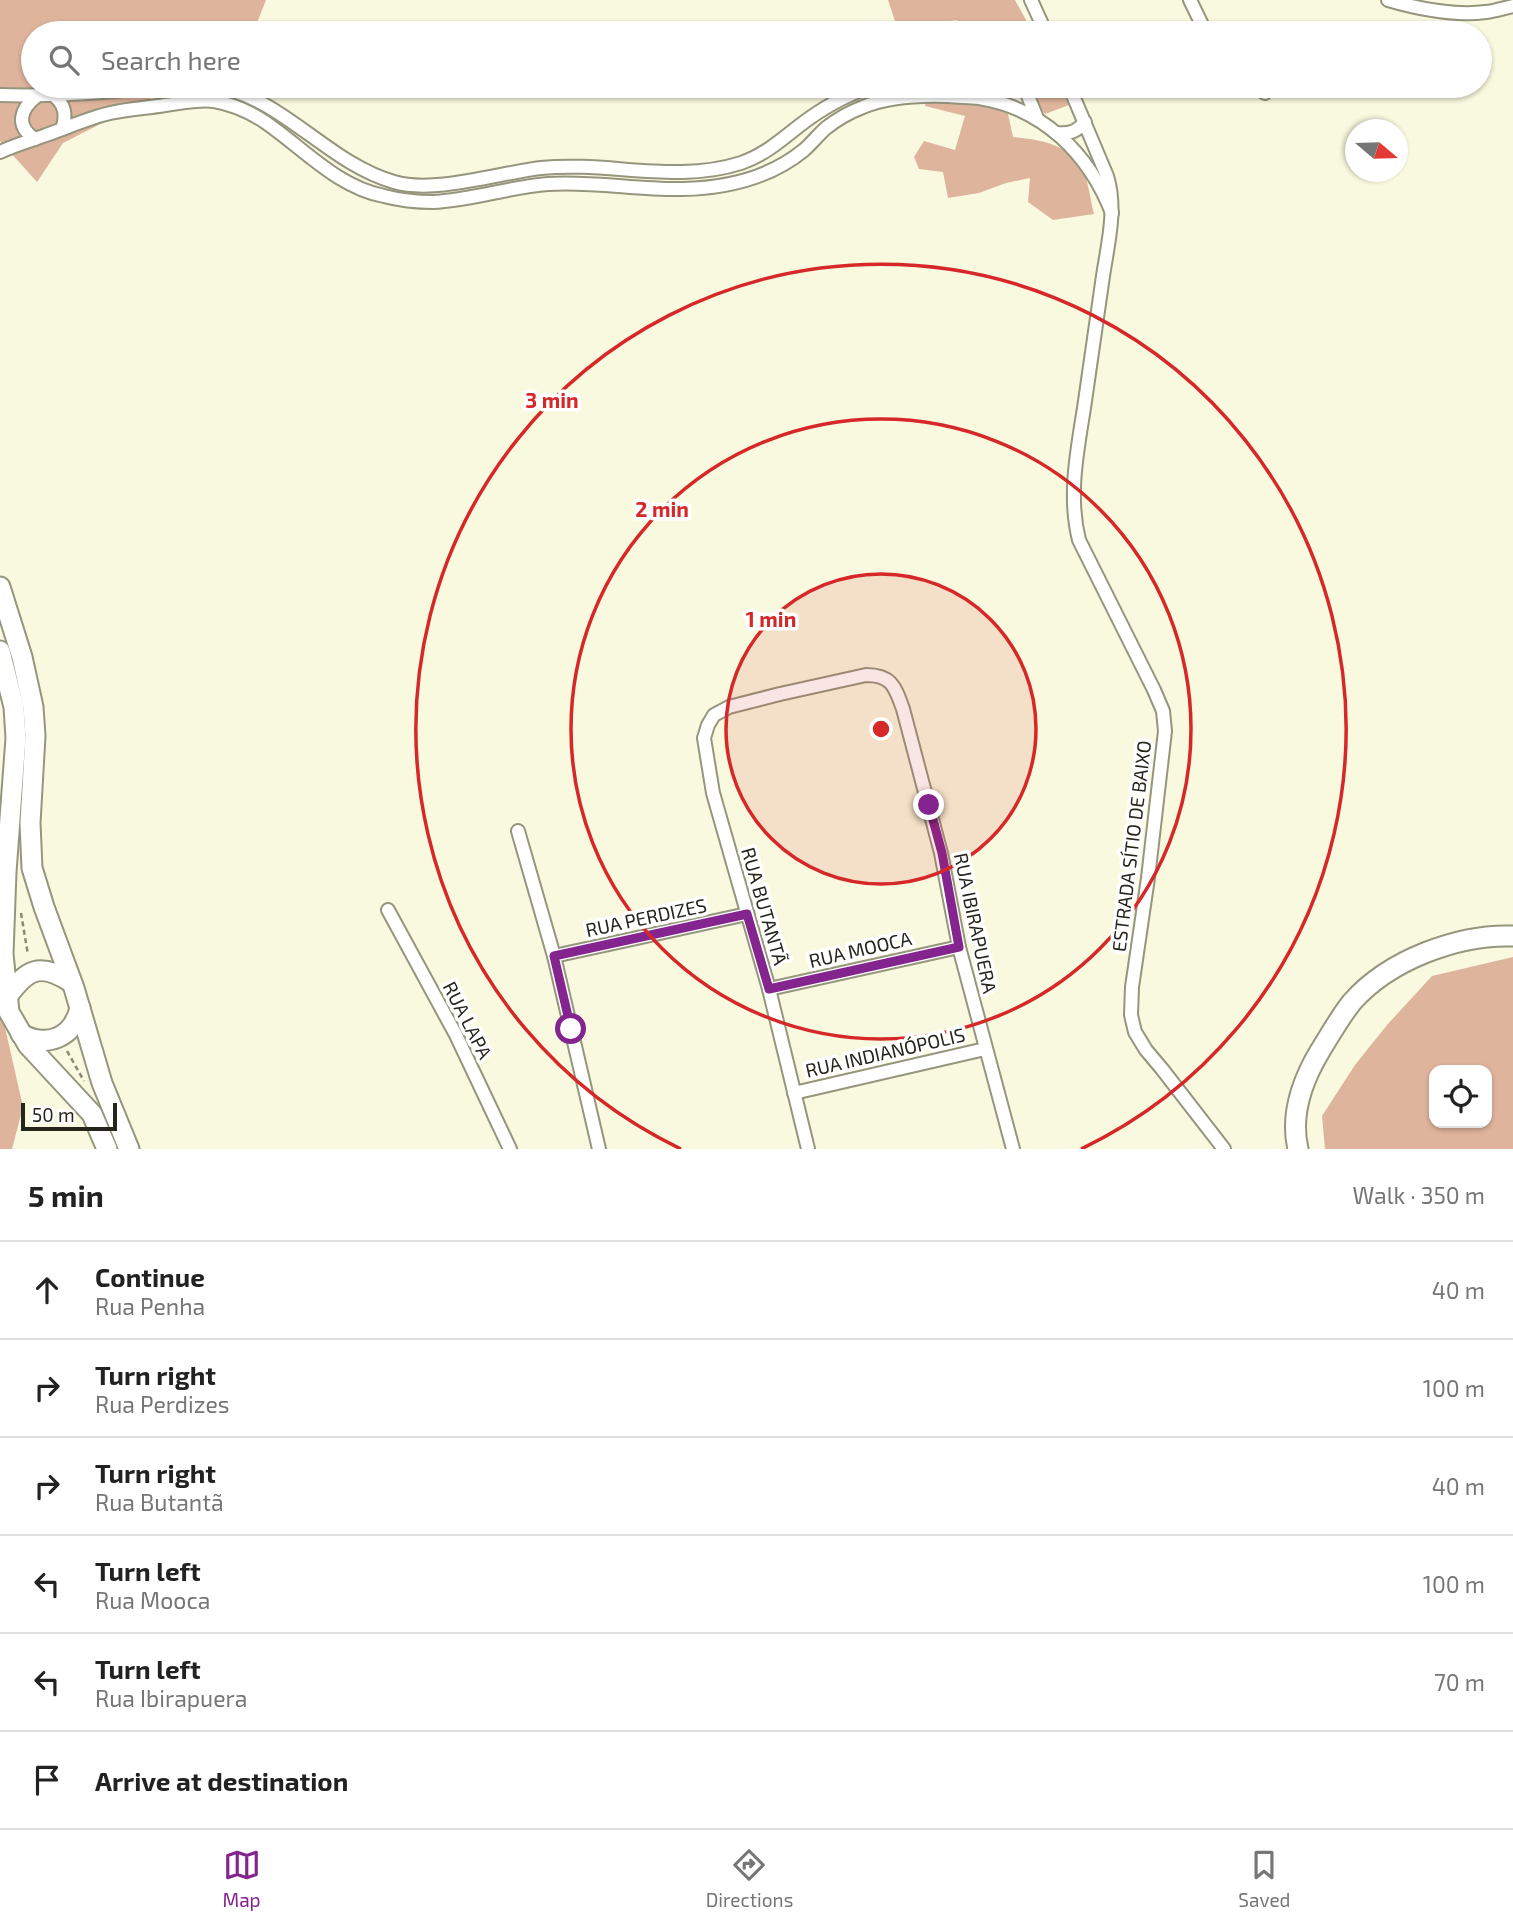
<!DOCTYPE html>
<html lang="en">
<head>
<meta charset="utf-8">
<style>
  body { margin:0; font-family:"Exo 2",sans-serif; background:#f2f2f2; color:#222 }
  .controls { position:absolute; right:21px; bottom:21px; display:grid; overflow:hidden; border-radius:14px; box-shadow:0 2px 5px #0004 }
  .controls button { width:63px; height:63px; display:grid; place-items:center; padding:0; border:0; border-bottom:2px solid #e0e0e0; background:#fff; color:#222; font:35px sans-serif }
  .compass { position:absolute; left:1345px; top:119px; width:63px; height:63px; border-radius:50%; background:#fff; box-shadow:0 2px 5px #0004; rotate:109deg }
  .scale { position:absolute; left:21px; bottom:18px; width:96px; box-sizing:border-box; padding-left:7px; border:4px solid #25251c; border-top:0; font-size:19px; line-height:24px; white-space:nowrap; color:#25251c; -webkit-text-stroke:5px #fff; paint-order:stroke }
  .stop { position:absolute; width:21px; height:21px; margin:-16px; border:5px solid #84248e; border-radius:50%; background:#fff }
  .stop.end { background:#84248e; border-color:#fff; box-shadow:0 2px 7px #0008 }
  .list { margin:0; padding:0; list-style:none }
  h2 { display:flex; justify-content:space-between; align-items:center; height:91px; margin:0; padding:0 28px; font-size:30px }
  h2 small { font-size:23px; font-weight:400; color:#767676 }
  .list li { display:grid; grid-template-columns:46px 1fr auto; gap:21px; align-items:center; box-sizing:border-box; height:98px; padding:0 28px; border-top:2px solid #e0e0e0 }
  .list b { display:block; font-size:26px; white-space:nowrap }
  .list p { margin:0; font-size:23px; white-space:nowrap; color:#767676 }
  .list em { font-size:23px; font-style:normal; color:#767676 }
  .icon { flex:none; width:38px; height:38px; fill:none; stroke:currentColor; stroke-width:2; stroke-linecap:round; stroke-linejoin:round }
  .map { position:relative; flex:none; width:1513px; height:1149px; overflow:hidden }
  .search { position:absolute; background:#fff; box-shadow:0 2px 5px #0004; left:21px; right:21px; top:21px; height:77px; display:flex; align-items:center; gap:18px; box-sizing:border-box; padding:0 24px; border-radius:38px; color:#767676; font-size:26px }
  .sheet { height:679px; background:#fff }
  nav { display:flex; justify-content:space-around; align-items:center; box-sizing:border-box; height:98px; border-top:2px solid #e0e0e0; background:#fff; font-size:19px; color:#767676 }
  nav a { display:grid; justify-items:center; gap:4px }
  nav .on { color:#84248e }
  .map>svg:first-child { display:block }
</style>
</head>
<body>
<div class="map">
<svg width="1513" height="1149" viewBox="0 0 1513 1149">
  <rect width="100%" height="100%" fill="#f9f9df"/>
  <g fill="#dfb49d" fill-rule="evenodd">
    <path d="M0,0H266L253,33H33V86H175L63,143L37,182L0,141Z"/>
    <path d="M888,0H1015L1033,33H955L957,20C949,21 942,24 934,26C921,30 914,26 899,33Z"/>
    <path d="M998,86L1008,114L1013,137C1039,140 1066,143 1081,167C1089,180 1090,200 1094,214L1053,220L1028,202L1030,178L1006,183L979,193L948,198L943,172L919,169L914,157L924,141L955,150L965,116L925,106L928,92L937,87Z"/>
    <path d="M1026,86H1059L1069,105L1045,114Z"/>
    <path d="M1513,957V1149H1325L1322,1116L1355,1065L1387,1025L1432,976ZM1434,1070H1487V1123H1434Z"/>
    <path d="M0,980L2,1014L23,1107L12,1149H0Z"/>
  </g>
  <g fill="none" stroke-linecap="round" stroke-linejoin="round">
    <g stroke="#96967e" stroke-width="16">
      <g id="street">
        <path d="M1031,0L1046,33"/>
        <path d="M1190,0L1206,33"/>
        <path d="M1388,0C1419,9 1455,16 1486,12C1495,11 1504,8 1513,6"/>
        <path d="M213,86C282,96 327,163 394,182C434,194 499,173 541,168C608,161 676,184 741,163C764,155 780,141 799,126C822,108 845,95 873,86"/>
        <path d="M1030,86L1028,96L1037,118"/>
        <path d="M1069,86L1107,176C1117,209 1108,243 1103,276C1097,320 1090,364 1084,408C1077,452 1068,496 1079,540L1154,690L1163,711L1165,731L1148,878L1132,987L1131,1015L1135,1032L1146,1050L1162,1069L1224,1149"/>
        <path d="M1255,86L1265,93"/>
        <path d="M0,95C57,97 112,91 169,86"/>
        <path d="M53,95C65,104 67,115 62,129"/>
        <path d="M1057,133C1070,134 1076,132 1085,122"/>
        <path d="M35,139C15,126 20,109 37,96"/>
        <path d="M0,152C15,145 30,141 46,135C67,128 88,118 110,113C128,109 147,108 165,105C181,103 198,99 214,101C232,104 250,112 265,122C303,148 337,187 384,196C399,200 416,202 433,202C472,200 509,187 548,184C593,181 638,190 683,189C727,188 770,178 804,150C812,143 818,135 826,128C836,120 850,112 863,107C889,96 920,95 948,96C958,97 969,97 979,98C1043,108 1089,154 1112,213"/>
        <path d="M518,831L554,956L599,1149"/>
        <path d="M388,910L456,1035L510,1149"/>
        <path d="M554,956L747,914"/>
        <path d="M769,989L959,947"/>
        <path d="M794,1093L985,1049"/>
        <path d="M808,1149L769,989L713,793L704,738L708,725L714,715L729,707L780,694L866,675C892,675 895,687 903,709L941,853L959,947L1013,1149"/>
      </g>
    </g>
    <g stroke="#96967e" stroke-width="23">
      <g id="secondary">
        <path d="M0,587L22,657L33,707L35,736L30,823L32,868L44,907L74,988L102,1083L129,1149"/>
        <path d="M0,651L14,707L16,738L6,872L3,954L9,1012L28,1045L92,1114L107,1149"/>
        <path d="M7,997C27,969 40,962 71,982"/>
        <path d="M21,1034C47,1048 73,1038 80,1008"/>
        <path d="M1298,1149C1290,1115 1302,1081 1320,1051C1330,1035 1340,1017 1352,1002C1389,960 1458,934 1513,936"/>
      </g>
    </g>
    <g stroke="#898978" stroke-width="2.5" stroke-dasharray="5 3.5" stroke-linecap="butt">
      <path d="M21,913L28,955"/>
      <path d="M67,1051L84,1081"/>
    </g>
    <use href="#street" stroke="#fff" stroke-width="12"/>
    <use href="#secondary" stroke="#fff" stroke-width="19"/>
  </g>
  <g fill="none" stroke-linecap="round" stroke-linejoin="round">
    <path stroke="#84248e" stroke-width="9" d="M571,1029L554,956L747,914L769,989L959,947L942,853L929,805"/>
  </g>
  <circle cx="881" cy="729" r="155" fill="#d62828" fill-opacity=".12"/>
  <g fill="none" stroke="#d62828" stroke-width="3.5">
    <circle cx="881" cy="729" r="155"/>
    <circle cx="881" cy="729" r="310"/>
    <path d="M681 1149A465 465 0 1 1 1081 1149"/>
  </g>
  <g text-anchor="middle" dominant-baseline="central" stroke-width="7" stroke-linejoin="round" paint-order="stroke">
    <g font-size="19" fill="#25251c" stroke="#fff">
      <text transform="translate(1131 846) rotate(-83)">ESTRADA SÍTIO DE BAIXO</text>
      <text transform="translate(765 906) rotate(74)">RUA BUTANTÃ</text>
      <text transform="translate(646 917) rotate(-12)">RUA PERDIZES</text>
      <text transform="translate(976 923) rotate(78)">RUA IBIRAPUERA</text>
      <text transform="translate(860 949) rotate(-13)">RUA MOOCA</text>
      <text transform="translate(468 1020) rotate(63)">RUA LAPA</text>
      <text transform="translate(885 1052) rotate(-13)">RUA INDIANÓPOLIS</text>
    </g>
  </g>
  <circle cx="881" cy="729" r="10" fill="#d62828" stroke="#fff" stroke-width="3.5"/>
  <g font-size="21" text-anchor="middle" font-weight="bold" fill="#d62828" stroke="#fff" stroke-width="7" stroke-linejoin="round" paint-order="stroke">
    <text x="552" y="408">3 min</text>
    <text x="662" y="517">2 min</text>
    <text x="771" y="627">1 min</text>
  </g>
</svg>
<div class="controls">
<button><svg class="icon" aria-label="locate" viewBox="0 0 24 24"><circle cx="12" cy="12" r="6"/><path d="M12 2v4M12 18v4M2 12h4M18 12h4"/></svg></button>
</div>
<svg class="compass" viewBox="-18 -18 36 36"><path d="M0-13l5 13h-10z" fill="#e53935"/><path d="M0 13l5-13h-10z" fill="#767676"/></svg>
<div class="scale">50 m</div>
<div class="stop" style="left:571px;top:1029px"></div>
<div class="stop end" style="left:929px;top:805px"></div>
<div class="search"><svg class="icon" aria-label="search" viewBox="0 0 24 24"><circle cx="10" cy="10" r="6"/><path d="M15 15l6 6"/></svg>Search here</div>
</div>
<section class="sheet">
<h2>5 min<small>Walk · 350 m</small></h2>
<ul class="list">
<li><svg class="icon" aria-label="ahead" viewBox="0 0 24 24"><path d="M12 20V5M6 11l6-6 6 6"/></svg><div><b>Continue</b><p>Rua Penha</p></div><em>40 m</em></li>
<li><svg class="icon" aria-label="right" viewBox="0 0 24 24"><path d="M7 20v-9h11M14 6l5 5-5 5"/></svg><div><b>Turn right</b><p>Rua Perdizes</p></div><em>100 m</em></li>
<li><svg class="icon" aria-label="right" viewBox="0 0 24 24"><path d="M7 20v-9h11M14 6l5 5-5 5"/></svg><div><b>Turn right</b><p>Rua Butantã</p></div><em>40 m</em></li>
<li><svg class="icon" aria-label="left" viewBox="0 0 24 24"><path d="M17 20v-9H6M10 6l-5 5 5 5"/></svg><div><b>Turn left</b><p>Rua Mooca</p></div><em>100 m</em></li>
<li><svg class="icon" aria-label="left" viewBox="0 0 24 24"><path d="M17 20v-9H6M10 6l-5 5 5 5"/></svg><div><b>Turn left</b><p>Rua Ibirapuera</p></div><em>70 m</em></li>
<li><svg class="icon" aria-label="arrive" viewBox="0 0 24 24"><path d="M6 21V4h12l-3 4 3 4H6"/></svg><div><b>Arrive at destination</b></div></li>
</ul>
</section>
<nav>
<a class="on"><svg class="icon" aria-label="map" viewBox="0 0 24 24"><path d="M3 6l6-2 6 2 6-2v14l-6 2-6-2-6 2zM9 4v14M15 6v14"/></svg>Map</a>
<a><svg class="icon" aria-label="directions" viewBox="0 0 24 24"><path d="M12 3l9 9-9 9-9-9zM9 14v-3h6M13 9l2 2-2 2"/></svg>Directions</a>
<a><svg class="icon" aria-label="saved" viewBox="0 0 24 24"><path d="M7 4h10v16l-5-4-5 4z"/></svg>Saved</a>
</nav>
</body>
</html>
